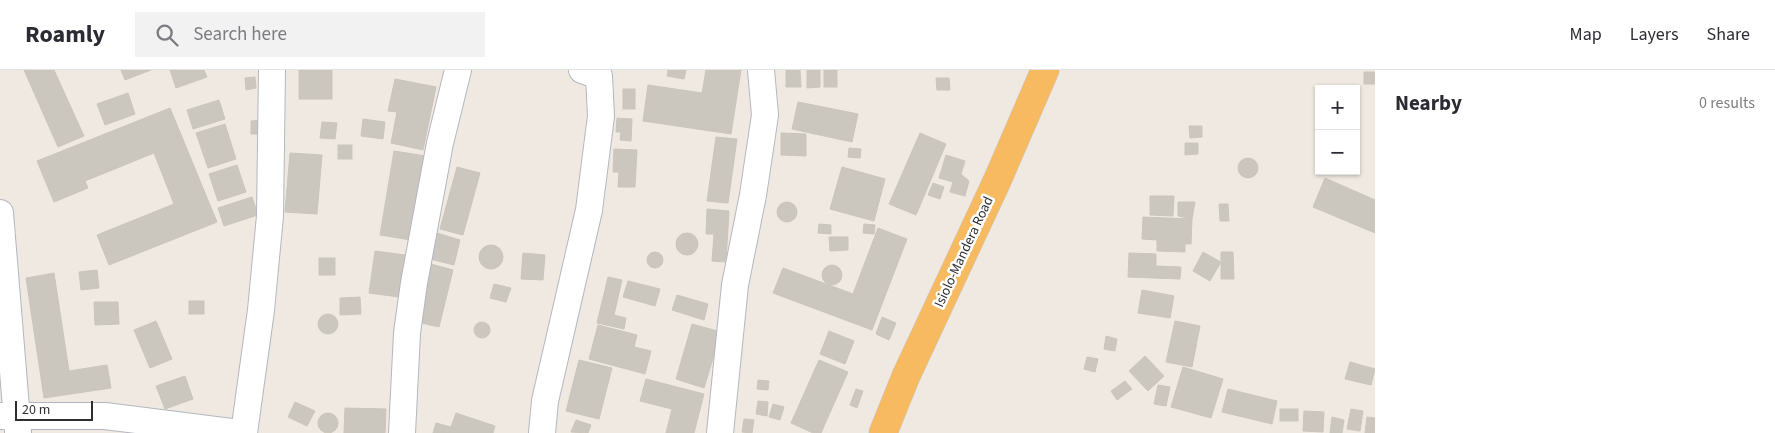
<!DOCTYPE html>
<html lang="en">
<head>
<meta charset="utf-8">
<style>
  body { margin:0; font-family:"Source Sans 3",sans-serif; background:#f2f2f3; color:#2b2b33 }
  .controls { position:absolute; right:15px; top:15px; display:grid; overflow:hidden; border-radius:0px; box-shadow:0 1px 4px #0004 }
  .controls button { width:45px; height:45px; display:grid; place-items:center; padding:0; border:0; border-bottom:1px solid #e1e1e2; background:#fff; color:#2b2b33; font:25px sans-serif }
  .scale { position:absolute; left:15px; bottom:12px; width:78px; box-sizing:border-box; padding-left:5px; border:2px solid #2e2e2e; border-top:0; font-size:14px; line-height:18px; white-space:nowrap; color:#2e2e2e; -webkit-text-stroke:4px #fff; paint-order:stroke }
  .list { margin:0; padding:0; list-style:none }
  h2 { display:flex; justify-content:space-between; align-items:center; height:65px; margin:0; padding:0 20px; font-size:21px }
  h2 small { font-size:16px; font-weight:400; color:#7c7c81 }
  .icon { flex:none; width:28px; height:28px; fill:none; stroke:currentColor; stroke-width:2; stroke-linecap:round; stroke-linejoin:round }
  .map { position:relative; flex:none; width:1375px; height:363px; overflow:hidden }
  header { display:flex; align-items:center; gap:30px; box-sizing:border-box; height:70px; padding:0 25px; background:#fff; border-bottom:1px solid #e1e1e2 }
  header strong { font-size:24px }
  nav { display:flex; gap:28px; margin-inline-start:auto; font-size:18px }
  .search { width:350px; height:45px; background:#f2f2f3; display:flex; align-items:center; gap:12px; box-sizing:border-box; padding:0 18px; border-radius:0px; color:#7c7c81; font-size:19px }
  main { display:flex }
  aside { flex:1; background:#fff }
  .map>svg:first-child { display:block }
</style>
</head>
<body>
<header>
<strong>Roamly</strong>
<div class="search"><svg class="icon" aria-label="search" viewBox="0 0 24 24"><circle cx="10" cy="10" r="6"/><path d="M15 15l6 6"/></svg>Search here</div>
<nav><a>Map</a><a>Layers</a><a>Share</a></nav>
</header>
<main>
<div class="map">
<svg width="1375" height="363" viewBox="0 0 1375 363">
  <rect width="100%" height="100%" fill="#efe9e1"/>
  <g fill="#cbc7bf" stroke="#cbc5ba">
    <path d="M24,0H54L84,66L58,77Z"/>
    <path d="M121,0H151L125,10Z"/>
    <path d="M170,0H204L207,7L176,18Z"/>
    <rect x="299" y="0" width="33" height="29"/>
    <path d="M668,0H686L684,9L667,6Z"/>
    <path d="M706,0H741L731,64L643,51L648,15L702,23Z"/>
    <path d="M786,0H800L801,17H786Z"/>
    <path d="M807,0H820V17L807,18Z"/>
    <rect x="824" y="0" width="13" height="17"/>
    <rect x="1364" y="2" width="11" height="12"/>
    <path d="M255,7L256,18L246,20L245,8Z"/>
    <path d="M936,8H949L950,20H937Z"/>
    <path d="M395,9L436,17L423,80L391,73L397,42L388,41Z"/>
    <rect x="623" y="19" width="12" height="20"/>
    <path d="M128,23L135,44L105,55L97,34Z"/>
    <path d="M219,30L225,49L193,59L187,40Z"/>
    <path d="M798,32L858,44L852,72L792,59Z"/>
    <path d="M170,38L217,152L109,195L97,165L174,134L154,83L85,111L88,118L54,132L37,91Z"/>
    <path d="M617,48L632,49L631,71L620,70L621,62H616Z"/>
    <path d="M363,49L385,52L383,69L361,66Z"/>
    <path d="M261,50L262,64H251V51Z"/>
    <path d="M322,52L337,53L335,69L320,68Z"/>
    <path d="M225,54L236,89L208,98L196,63Z"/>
    <path d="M1189,56H1202V67L1190,68Z"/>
    <path d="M781,63L806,64V86L781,85Z"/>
    <path d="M920,63L946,74L916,145L889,134Z"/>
    <path d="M716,67L737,69L728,133L707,131Z"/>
    <path d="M1185,73H1198V84L1185,85Z"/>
    <rect x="338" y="75" width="14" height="14"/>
    <path d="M849,78L861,79L860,88L848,87Z"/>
    <path d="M614,79L637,80L635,117H618L619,102H613Z"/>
    <path d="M394,81L426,86L411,170L380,165Z"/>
    <path d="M290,83L322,85L317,144L285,142Z"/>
    <path d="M946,85L965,91L961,104L969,111L965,126L950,122L953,112L939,108Z"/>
    <circle cx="1248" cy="98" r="10"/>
    <path d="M237,95L246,122L218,131L209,104Z"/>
    <path d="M457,97L480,103L463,165L440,159Z"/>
    <path d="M842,97L885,109L874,151L830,139Z"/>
    <path d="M1325,108L1375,130V163L1313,137Z"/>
    <path d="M933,113L944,117L940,129L928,125Z"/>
    <path d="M1150,126H1174L1173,146L1150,145Z"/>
    <path d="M252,127L258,145L224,156L218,138Z"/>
    <path d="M1178,132H1195L1192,149L1178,146Z"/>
    <circle cx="787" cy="142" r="10"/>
    <path d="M1219,134H1228L1229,151H1220Z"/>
    <path d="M707,139L729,141L726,192L712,191L714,164H706Z"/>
    <path d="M1143,147L1192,149L1191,174H1185V182L1157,181V170L1142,169Z"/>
    <path d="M819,154L831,155V164L818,163Z"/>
    <path d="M864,154L875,155L874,164L863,163Z"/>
    <path d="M878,158L907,169L872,260L773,223L783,198L853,224Z"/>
    <path d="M437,163L460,170L454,195L430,189Z"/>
    <circle cx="687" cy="174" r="11"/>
    <path d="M829,167H848V180L830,181Z"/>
    <circle cx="491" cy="187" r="12"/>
    <path d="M375,181L405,185L399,227L369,223Z"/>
    <path d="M1203,182L1221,192L1210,211L1193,201Z"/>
    <path d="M1221,182H1233L1234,209H1221Z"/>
    <circle cx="655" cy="190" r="8"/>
    <path d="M523,183L545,185L543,210L521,209Z"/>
    <path d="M1129,183L1156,184V196L1181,197L1180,209L1128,207Z"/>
    <rect x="319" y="188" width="16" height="17"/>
    <path d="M431,194L453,200L439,257L417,252Z"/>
    <circle cx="832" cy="205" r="10"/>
    <path d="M97,200L99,218L81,220L79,202Z"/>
    <path d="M54,203L69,301L107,295L111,318L44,328L26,208Z"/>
    <path d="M608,207L622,210L614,245L626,248L624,259L597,253Z"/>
    <path d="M628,211L660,219L655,236L623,227Z"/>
    <path d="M494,214L511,218L506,232L490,228Z"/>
    <path d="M1142,220L1174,226L1170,248L1138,243Z"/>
    <path d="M677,225L708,234L704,250L672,240Z"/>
    <path d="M360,227L361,244L340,245V228Z"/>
    <rect x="189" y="231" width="15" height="13"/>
    <path d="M94,232H118L119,254L95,255Z"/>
    <circle cx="328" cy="254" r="10"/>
    <path d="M882,247L896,253L889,270L876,264Z"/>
    <path d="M156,251L172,289L150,298L134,260Z"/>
    <path d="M1175,251L1200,256L1192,297L1166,292Z"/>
    <circle cx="482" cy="260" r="8"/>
    <path d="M692,254L721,262L704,318L676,309Z"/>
    <path d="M598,255L637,265L634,277L651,281L645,304L589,289Z"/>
    <path d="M829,261L854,271L845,294L820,284Z"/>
    <path d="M1106,266L1117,269L1115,281L1104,279Z"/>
    <path d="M1145,286L1164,306L1148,321L1129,301Z"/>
    <path d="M1087,287L1098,289L1095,302L1084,299Z"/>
    <path d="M579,290L612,298L599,349L566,341Z"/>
    <path d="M819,290L848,302L821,363H813L791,353Z"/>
    <path d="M1350,292L1375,299L1371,315L1345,309Z"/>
    <path d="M1183,297L1223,309L1211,348L1171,337Z"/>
    <path d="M185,306L193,329L165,339L156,316Z"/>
    <path d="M646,309L704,324L694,363H666L672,339L640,331Z"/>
    <path d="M758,310L769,311L768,320L757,319Z"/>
    <path d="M1125,311L1132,319L1117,330L1111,321Z"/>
    <path d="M1158,315L1170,317L1166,336L1154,334Z"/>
    <path d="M856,319L863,321L857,338L850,335Z"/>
    <path d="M1228,319L1277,331L1272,354L1222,342Z"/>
    <path d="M758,331L768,332L767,346L756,344Z"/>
    <path d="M295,332L315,341L307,356L288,347Z"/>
    <path d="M773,334L784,337L780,350L769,347Z"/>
    <path d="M345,338L386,339L385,363H344Z"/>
    <rect x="1280" y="339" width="18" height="12"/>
    <path d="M1351,339L1363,341L1360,361L1347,359Z"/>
    <path d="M1304,341L1324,342L1323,362L1303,361Z"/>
    <path d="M456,343L495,356L493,363H433L436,353L451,357Z"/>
    <circle cx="328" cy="353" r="10"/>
    <path d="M1332,347L1344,350L1342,363H1330Z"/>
    <path d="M1367,347L1375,348V363H1365Z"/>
    <path d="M744,349L754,350L752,363L742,362Z"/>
    <path d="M576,350L591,355L588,363L571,362Z"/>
  </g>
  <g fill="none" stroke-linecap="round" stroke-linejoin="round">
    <g stroke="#b4b7c1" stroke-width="28">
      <g id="minor">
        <path d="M0,143L18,362"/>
        <path d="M0,346H105L239,363"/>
        <path d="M244,363L261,240L270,146L272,0"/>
        <path d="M402,363L407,263L414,213L440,73L458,0"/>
        <path d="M542,363L545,331L589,140L601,46L599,6L582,0"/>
        <path d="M720,363L735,215L753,125L765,45L761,0"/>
      </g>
    </g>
    <g stroke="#c9c9c9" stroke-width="29">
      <path id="trunk" d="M883,363L906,306L997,111L1045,0"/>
    </g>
    <use href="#minor" stroke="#fff" stroke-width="26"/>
    <use href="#trunk" stroke="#f8ba60" stroke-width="28"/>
  </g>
  <g text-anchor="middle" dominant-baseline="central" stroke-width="5" stroke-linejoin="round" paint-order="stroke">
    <g font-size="14" fill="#2e2e2e" stroke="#fff">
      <text transform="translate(964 182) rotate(-65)">Isiolo-Mandera Road</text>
    </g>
  </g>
</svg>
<div class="controls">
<button>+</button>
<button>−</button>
</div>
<div class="scale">20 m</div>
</div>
<aside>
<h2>Nearby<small>0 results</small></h2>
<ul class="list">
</ul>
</aside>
</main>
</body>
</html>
